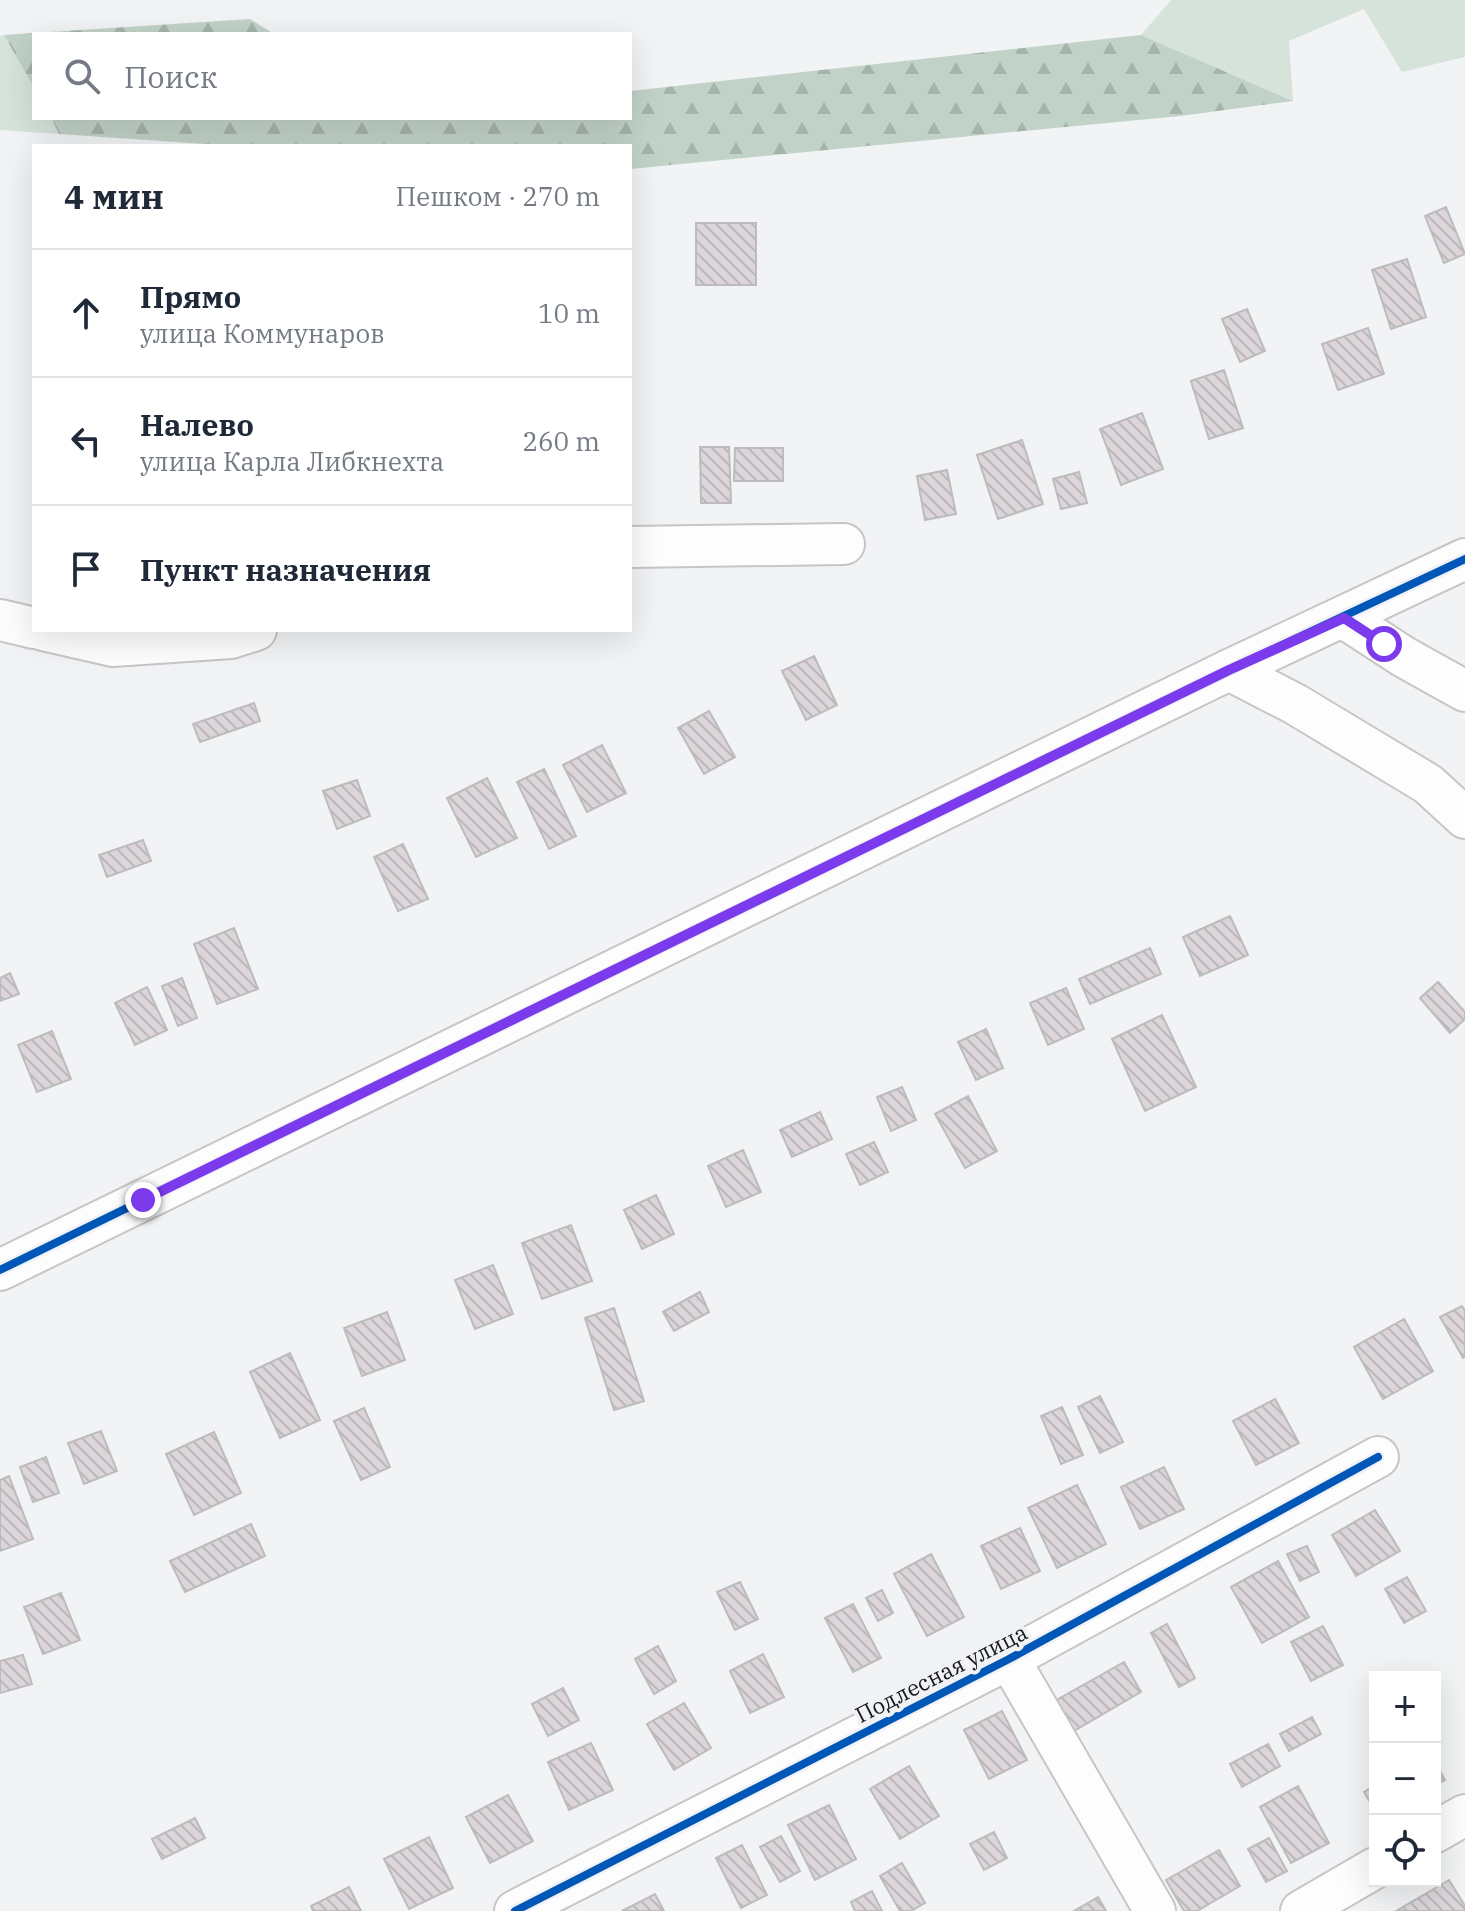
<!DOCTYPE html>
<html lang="ru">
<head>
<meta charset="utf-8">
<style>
  body { margin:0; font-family:"IBM Plex Serif",serif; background:#f2f2f3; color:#1f2937 }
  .controls { position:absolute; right:24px; bottom:24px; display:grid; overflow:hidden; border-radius:0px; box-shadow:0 8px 32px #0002 }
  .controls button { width:72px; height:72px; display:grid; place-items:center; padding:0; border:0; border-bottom:2px solid #e0e1e3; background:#fff; color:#1f2937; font:40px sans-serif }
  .stop { position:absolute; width:24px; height:24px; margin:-18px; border:6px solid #7c3aed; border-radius:50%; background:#fff }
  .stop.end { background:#7c3aed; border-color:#fff; box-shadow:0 2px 8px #0008 }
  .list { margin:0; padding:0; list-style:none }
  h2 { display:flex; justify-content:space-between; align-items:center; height:104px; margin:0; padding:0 32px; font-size:34px }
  h2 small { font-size:26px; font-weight:400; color:#747a83 }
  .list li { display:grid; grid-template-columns:52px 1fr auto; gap:24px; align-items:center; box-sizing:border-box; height:128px; padding:0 32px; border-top:2px solid #e0e1e3 }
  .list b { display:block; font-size:30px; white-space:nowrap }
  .list p { margin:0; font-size:26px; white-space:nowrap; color:#747a83 }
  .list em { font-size:26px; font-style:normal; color:#747a83 }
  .icon { flex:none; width:44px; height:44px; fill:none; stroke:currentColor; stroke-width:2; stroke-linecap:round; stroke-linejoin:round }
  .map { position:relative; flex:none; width:1465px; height:1911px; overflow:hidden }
  .search { position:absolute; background:#fff; box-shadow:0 8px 32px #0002; left:32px; top:32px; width:600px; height:88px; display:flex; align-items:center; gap:20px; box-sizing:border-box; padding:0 28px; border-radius:0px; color:#747a83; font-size:30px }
  .panel { position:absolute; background:#fff; box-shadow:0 8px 32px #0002; left:32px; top:144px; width:600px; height:488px; border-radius:0px }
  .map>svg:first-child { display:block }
</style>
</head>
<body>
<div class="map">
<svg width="1465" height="1911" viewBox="0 0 1465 1911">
  <defs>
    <pattern id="forest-firs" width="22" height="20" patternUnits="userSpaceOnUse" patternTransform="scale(2)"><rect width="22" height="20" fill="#c1d2c8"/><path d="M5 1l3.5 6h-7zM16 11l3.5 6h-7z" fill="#a5b4ab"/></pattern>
    <pattern id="building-back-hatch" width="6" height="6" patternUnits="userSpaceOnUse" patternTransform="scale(2)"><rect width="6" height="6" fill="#dcd6da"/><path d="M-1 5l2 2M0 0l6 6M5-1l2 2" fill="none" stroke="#bcb7ba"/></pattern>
  </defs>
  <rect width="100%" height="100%" fill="#f1f3f5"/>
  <g fill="#d6e3db">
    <path d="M1171,0H1465V57L1402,72L1364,9L1289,41L1293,101L1141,35Z"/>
    <path d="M4,35L34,88V118H51L59,134L0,130V36Z"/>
  </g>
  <g fill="url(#forest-firs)">
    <path d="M250,19L274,34H34V88L4,35Z"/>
    <path d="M1141,35L1293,101L1180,116L630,169V146H234L59,134L51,118H630V91Z"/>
  </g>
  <g fill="url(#building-back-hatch)" stroke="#bcbbbd" stroke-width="2">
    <path d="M1446,207L1465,254L1444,263L1425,216Z"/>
    <rect x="696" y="223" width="60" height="62"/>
    <path d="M1407,259L1426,317L1391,329L1372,270Z"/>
    <path d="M1247,309L1265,351L1240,362L1222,319Z"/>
    <path d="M1368,328L1384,374L1338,390L1322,344Z"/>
    <path d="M1224,370L1243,428L1209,439L1191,381Z"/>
    <path d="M1142,413L1163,469L1121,485L1100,429Z"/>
    <path d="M1022,440L1043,504L998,519L977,455Z"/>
    <path d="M700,447H729L731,503H701Z"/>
    <path d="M735,448H783V481H734Z"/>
    <path d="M947,470L956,514L925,520L917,476Z"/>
    <path d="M1079,472L1087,503L1061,509L1053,479Z"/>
    <path d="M814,656L837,705L806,720L782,671Z"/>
    <path d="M254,703L260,721L200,742L193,724Z"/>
    <path d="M709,711L735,757L704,774L678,728Z"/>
    <path d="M602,745L626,793L587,812L563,765Z"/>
    <path d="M544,769L576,836L549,849L517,782Z"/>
    <path d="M487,778L517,838L476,857L447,798Z"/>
    <path d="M357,780L370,816L337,829L323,791Z"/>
    <path d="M143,840L151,861L107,877L99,855Z"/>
    <path d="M403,844L428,899L398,911L374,857Z"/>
    <path d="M1230,916L1248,955L1200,976L1183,937Z"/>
    <path d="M234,928L258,989L217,1004L194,944Z"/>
    <path d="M1150,948L1161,974L1090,1004L1079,979Z"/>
    <path d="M10,973L19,994L0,1001V978Z"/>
    <path d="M182,978L197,1018L178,1026L162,986Z"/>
    <path d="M1438,982L1465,1012V1019L1450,1033L1420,998Z"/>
    <path d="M147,987L167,1030L135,1045L115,1003Z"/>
    <path d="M1066,988L1084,1029L1048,1045L1030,1003Z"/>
    <path d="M1162,1015L1196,1087L1145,1111L1112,1039Z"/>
    <path d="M986,1029L1003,1068L976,1080L958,1042Z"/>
    <path d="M52,1031L71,1079L37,1092L18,1045Z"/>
    <path d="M902,1087L916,1120L891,1131L877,1097Z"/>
    <path d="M968,1096L997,1151L965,1168L935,1114Z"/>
    <path d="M820,1112L832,1139L792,1157L780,1130Z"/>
    <path d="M874,1142L888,1172L860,1185L846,1154Z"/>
    <path d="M743,1150L761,1192L726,1207L708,1166Z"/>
    <path d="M656,1195L674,1234L642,1249L624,1210Z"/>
    <path d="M571,1225L592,1281L542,1299L522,1243Z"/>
    <path d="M493,1265L513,1314L475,1329L455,1280Z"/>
    <path d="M700,1292L709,1312L674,1331L663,1312Z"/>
    <path d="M1462,1306L1465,1311V1357L1463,1358L1440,1317Z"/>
    <path d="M614,1308L644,1401L614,1410L585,1318Z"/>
    <path d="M387,1312L405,1360L362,1376L344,1328Z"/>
    <path d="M1404,1319L1433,1371L1383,1399L1354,1347Z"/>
    <path d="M290,1353L320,1420L280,1438L250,1372Z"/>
    <path d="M1100,1396L1123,1442L1100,1453L1078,1407Z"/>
    <path d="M1275,1399L1299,1443L1256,1465L1233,1421Z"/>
    <path d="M1062,1407L1083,1455L1061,1464L1041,1416Z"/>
    <path d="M364,1408L390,1467L361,1480L334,1421Z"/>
    <path d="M101,1431L117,1471L84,1484L68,1443Z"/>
    <path d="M214,1432L241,1493L194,1515L166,1454Z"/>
    <path d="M46,1457L59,1493L33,1502L20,1467Z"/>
    <path d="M1164,1467L1184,1509L1140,1529L1121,1487Z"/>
    <path d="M9,1476L33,1539L0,1551V1480Z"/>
    <path d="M1077,1485L1106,1544L1057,1568L1028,1508Z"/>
    <path d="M1375,1510L1400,1551L1356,1576L1332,1535Z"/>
    <path d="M251,1524L265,1556L185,1592L170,1561Z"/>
    <path d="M1020,1528L1040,1571L1001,1589L981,1546Z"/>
    <path d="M1307,1546L1319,1572L1300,1581L1287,1554Z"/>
    <path d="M931,1554L964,1617L927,1636L894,1574Z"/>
    <path d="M1278,1561L1309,1617L1262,1643L1231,1587Z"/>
    <path d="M1407,1577L1426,1611L1404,1623L1385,1589Z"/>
    <path d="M740,1582L758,1619L735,1630L717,1592Z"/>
    <path d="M882,1590L893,1613L878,1621L866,1598Z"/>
    <path d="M61,1593L80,1640L43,1654L24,1607Z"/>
    <path d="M853,1604L881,1658L853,1672L825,1618Z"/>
    <path d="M1167,1624L1195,1678L1179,1687L1151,1633Z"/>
    <path d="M1323,1626L1343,1665L1311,1681L1291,1642Z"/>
    <path d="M658,1646L676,1681L654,1694L635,1659Z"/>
    <path d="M763,1654L784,1697L750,1713L730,1671Z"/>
    <path d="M23,1655L32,1684L0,1693V1661Z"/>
    <path d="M1124,1662L1141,1692L1072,1732L1055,1701Z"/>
    <path d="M563,1688L579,1720L548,1736L532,1704Z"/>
    <path d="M684,1703L711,1748L674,1770L647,1724Z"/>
    <path d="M1002,1711L1027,1760L989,1779L964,1730Z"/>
    <path d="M1312,1717L1321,1734L1289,1751L1280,1734Z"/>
    <path d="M591,1743L613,1790L569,1810L548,1762Z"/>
    <path d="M1268,1744L1280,1766L1242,1787L1230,1764Z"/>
    <path d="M1435,1762L1445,1780L1435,1785Z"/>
    <path d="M909,1766L939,1816L900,1839L870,1789Z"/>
    <path d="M1375,1785V1810L1364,1792Z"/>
    <path d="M1298,1786L1329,1843L1291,1863L1260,1807Z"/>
    <path d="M508,1795L533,1841L490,1863L466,1817Z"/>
    <path d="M829,1805L856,1859L815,1880L788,1825Z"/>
    <path d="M195,1818L205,1838L162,1859L152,1839Z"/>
    <path d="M994,1832L1007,1858L984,1870L970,1844Z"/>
    <path d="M781,1836L800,1871L780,1882L760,1847Z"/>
    <path d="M429,1837L453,1888L409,1909L384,1859Z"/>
    <path d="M1269,1838L1287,1871L1266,1882L1248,1849Z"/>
    <path d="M742,1845L767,1895L741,1908L716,1858Z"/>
    <path d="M1219,1850L1240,1886L1197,1911H1184L1166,1880Z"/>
    <path d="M902,1863L925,1903L911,1911H900L880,1876Z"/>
    <path d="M1449,1880L1465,1906V1911H1396Z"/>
    <path d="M349,1887L361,1911H313L311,1906Z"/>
    <path d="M872,1891L882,1911H855L851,1902Z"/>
    <path d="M655,1894L664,1911H622Z"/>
    <path d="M1098,1897L1106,1911H1074Z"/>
  </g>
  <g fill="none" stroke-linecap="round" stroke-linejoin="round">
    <g stroke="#c6c6c8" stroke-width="44">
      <g id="minor">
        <path d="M630,547L844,544"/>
        <path d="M1344,618L1404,657L1465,691"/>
        <path d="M0,620L34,628"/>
        <path d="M43,630L113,646L231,638L256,630"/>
        <path d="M1229,670L1295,704L1428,784L1465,818"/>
        <path d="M0,1270L1229,670L1465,559"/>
        <path d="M1009,1659L1155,1911"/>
        <path d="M1435,1832L1465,1815"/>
        <path d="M515,1911L1009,1659L1378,1457"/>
        <path d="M1301,1911L1375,1868"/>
      </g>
    </g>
    <use href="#minor" stroke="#fdfdfe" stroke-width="40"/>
    <g stroke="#f0f2f6" stroke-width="13">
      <g id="cycleway">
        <path d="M0,1270L1229,670L1465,559"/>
        <path d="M515,1911L1009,1659L1378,1457"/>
      </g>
    </g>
    <use href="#cycleway" stroke="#0057b8" stroke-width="8"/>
  </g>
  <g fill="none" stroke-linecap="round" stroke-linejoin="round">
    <path stroke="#7c3aed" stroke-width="10" d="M143,1200L1229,670L1344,618L1384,644"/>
  </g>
  <g text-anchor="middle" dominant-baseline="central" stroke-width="8" stroke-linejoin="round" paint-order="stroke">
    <g font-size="22" fill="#151617" stroke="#f0f2f6">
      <text transform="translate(941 1673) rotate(-27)">Подлесная улица</text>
    </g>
  </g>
</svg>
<div class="controls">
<button>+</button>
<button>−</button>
<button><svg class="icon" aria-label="locate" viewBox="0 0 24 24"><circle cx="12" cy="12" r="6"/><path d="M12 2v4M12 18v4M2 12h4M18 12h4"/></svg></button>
</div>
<div class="stop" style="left:1384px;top:644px"></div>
<div class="stop end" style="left:143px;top:1200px"></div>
<div class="search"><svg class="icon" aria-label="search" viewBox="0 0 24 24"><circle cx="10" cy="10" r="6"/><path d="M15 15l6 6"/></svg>Поиск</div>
<section class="panel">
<h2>4 мин<small>Пешком · 270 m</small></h2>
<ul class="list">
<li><svg class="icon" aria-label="ahead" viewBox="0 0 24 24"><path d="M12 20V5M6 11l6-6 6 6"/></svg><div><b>Прямо</b><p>улица Коммунаров</p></div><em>10 m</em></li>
<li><svg class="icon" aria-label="left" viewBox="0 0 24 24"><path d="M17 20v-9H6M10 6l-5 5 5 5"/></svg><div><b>Налево</b><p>улица Карла Либкнехта</p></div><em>260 m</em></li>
<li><svg class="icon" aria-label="arrive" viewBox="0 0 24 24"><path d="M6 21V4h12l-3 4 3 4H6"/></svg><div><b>Пункт назначения</b></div></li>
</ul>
</section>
</div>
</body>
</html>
